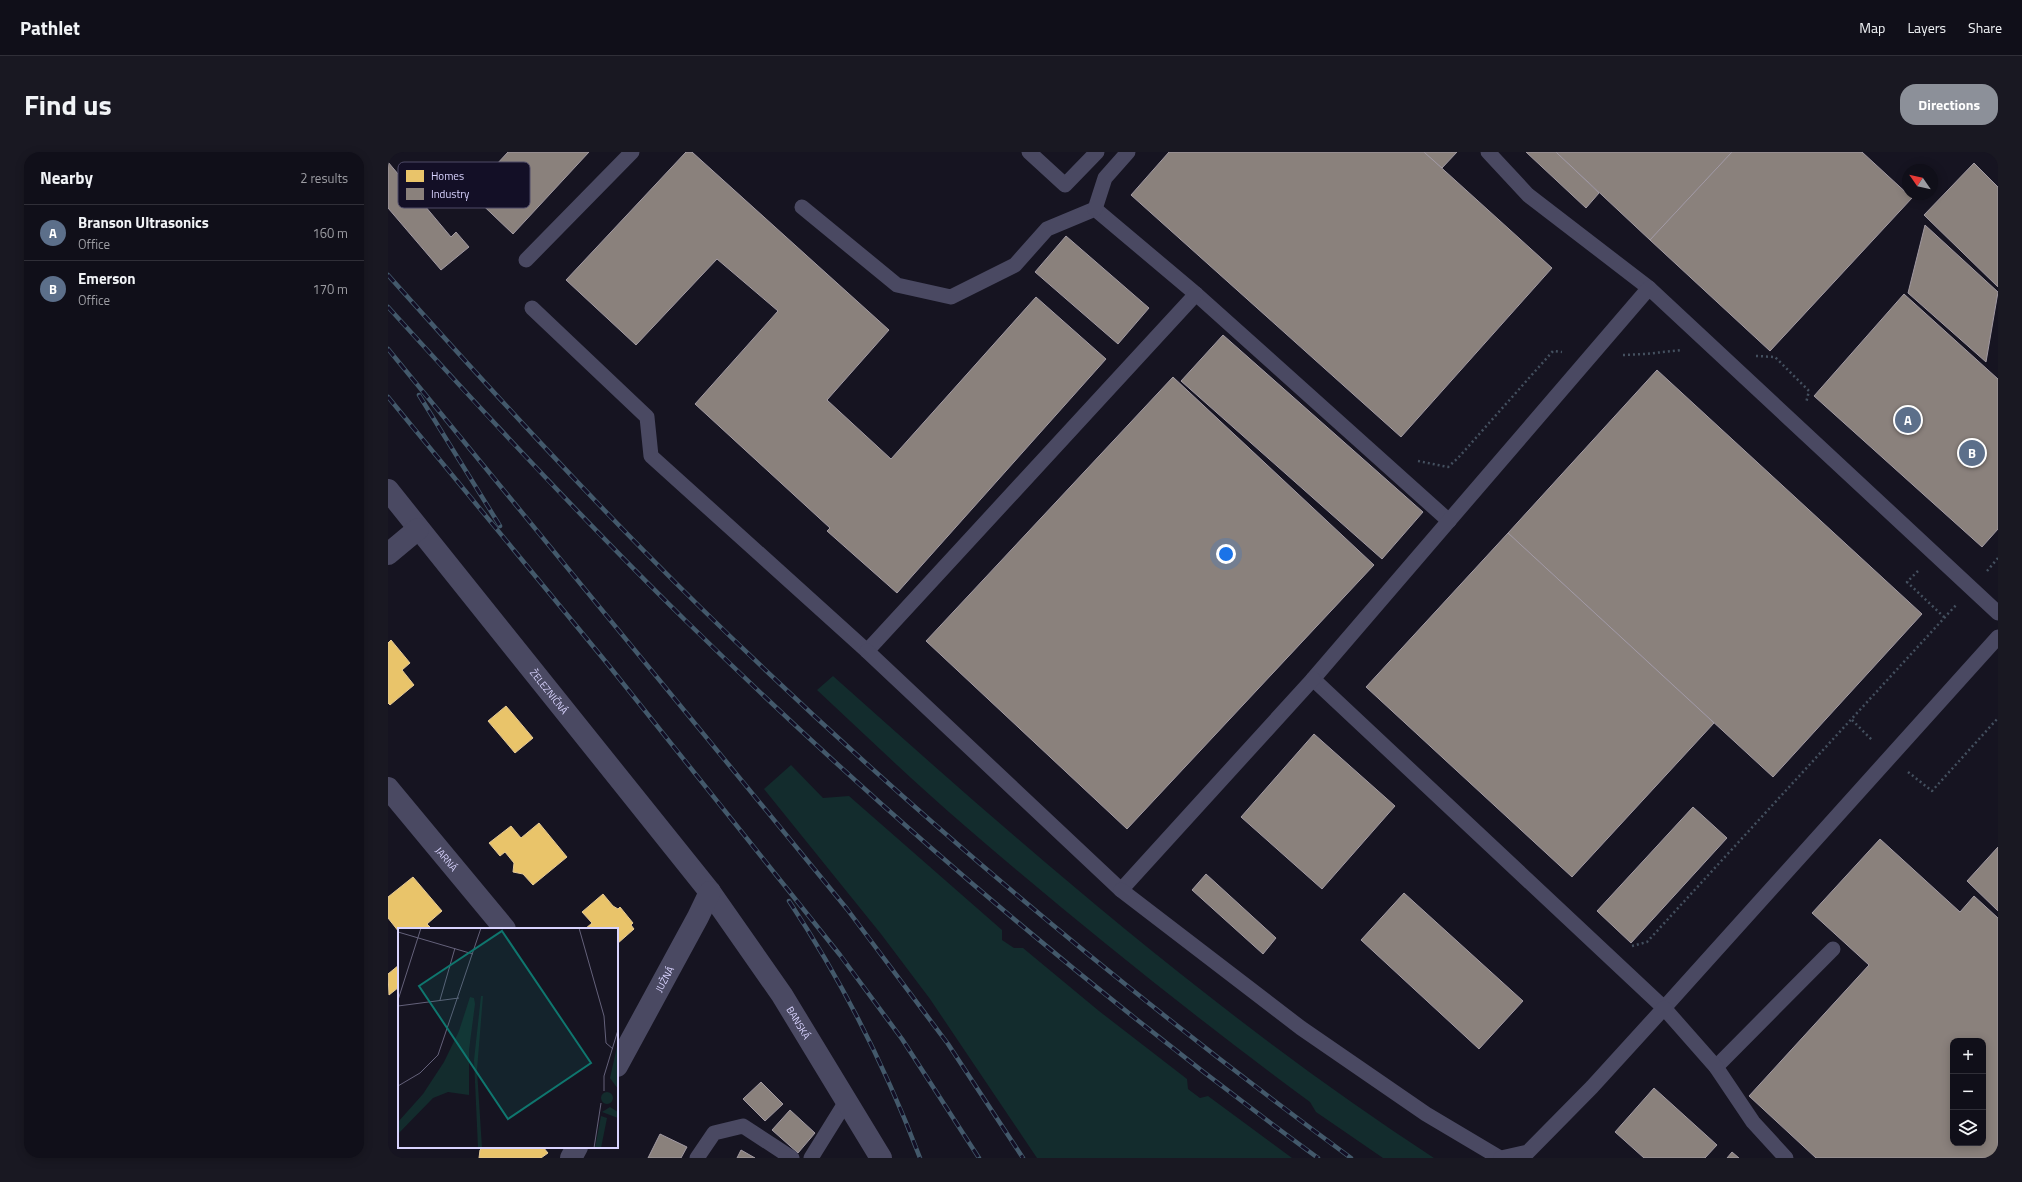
<!DOCTYPE html>
<html lang="en">
<head>
<meta charset="utf-8">
<style>
  body { margin:0; font-family:"Titillium Web",sans-serif; background:#191822; color:#f1f3f6 }
  .controls { position:absolute; right:12px; bottom:12px; display:grid; overflow:hidden; border-radius:8px; box-shadow:0 2px 10px #0003 }
  .controls button { width:36px; height:36px; display:grid; place-items:center; padding:0; border:0; border-bottom:1px solid #302f38; background:#100f19; color:#f1f3f6; font:20px sans-serif }
  .compass { position:absolute; left:1514px; top:12px; width:36px; height:36px; border-radius:50%; background:#100f19; box-shadow:0 2px 10px #0003; rotate:304deg }
  .you { position:absolute; left:838px; top:402px; width:14px; height:14px; margin:-10px; border:3px solid #fff; border-radius:50%; background:#1a73e8; box-shadow:0 0 0 6px #1a73e833 }
  .badge { display:grid; place-items:center; width:26px; height:26px; border-radius:50%; background:#8c9099; color:#fff; font-size:13px; font-weight:700 }
  .pin { position:absolute; translate:-50% -50%; border:2px solid #fff; box-shadow:0 1px 4px #0006 }
  .list { margin:0; padding:0; list-style:none }
  h2 { display:flex; justify-content:space-between; align-items:center; height:52px; margin:0; padding:0 16px; font-size:17px }
  h2 small { font-size:13px; font-weight:400; color:#9c9ca2 }
  .list li { display:grid; grid-template-columns:26px 1fr auto; gap:12px; align-items:center; box-sizing:border-box; height:56px; padding:0 16px; border-top:1px solid #302f38 }
  .list b { display:block; font-size:15px; white-space:nowrap }
  .list p { margin:0; font-size:13px; white-space:nowrap; color:#9c9ca2 }
  .list em { font-size:13px; font-style:normal; color:#9c9ca2 }
  .icon { flex:none; width:22px; height:22px; fill:none; stroke:currentColor; stroke-width:2; stroke-linecap:round; stroke-linejoin:round }
  .map { position:relative; flex:none; width:1610px; height:1006px; overflow:hidden; border-radius:16px }
  header { display:flex; align-items:center; gap:24px; box-sizing:border-box; height:56px; padding:0 20px; background:#100f19; border-bottom:1px solid #302f38 }
  header strong { font-size:19px }
  nav { display:flex; gap:22px; margin-inline-start:auto; font-size:14px }
  .intro { display:flex; align-items:center; justify-content:space-between; box-sizing:border-box; height:96px; padding:0 24px }
  h1 { margin:0; font-size:28px }
  .button { padding:10px 18px; border-radius:16px; background:#8c9099; color:#fff; font-size:14px; font-weight:700 }
  main { display:flex; gap:24px; padding:0 24px }
  aside { flex:1; background:#100f19; border-radius:16px; box-shadow:0 2px 10px #0003 }
  .map>svg:first-child { display:block }
</style>
</head>
<body>
<header>
<strong>Pathlet</strong>
<nav><a>Map</a><a>Layers</a><a>Share</a></nav>
</header>
<div class="intro"><h1>Find us</h1><a class="button">Directions</a></div>
<main>
<aside>
<h2>Nearby<small>2 results</small></h2>
<ul class="list">
<li><span class="badge" style="background:#5c6f8a">A</span><div><b>Branson Ultrasonics</b><p>Office</p></div><em>160 m</em></li>
<li><span class="badge" style="background:#5c6f8a">B</span><div><b>Emerson</b><p>Office</p></div><em>170 m</em></li>
</ul>
</aside>
<div class="map">
<svg width="1610" height="1006" viewBox="0 0 1610 1006">
  <rect width="100%" height="100%" fill="#161421"/>
  <g fill="#132c2d">
    <path d="M445,524C636,695 830,865 1046,1006H995L928,960L922,950C803,862 688,770 577,674C526,630 478,584 429,538Z"/>
    <path d="M403,613L435,646L461,644L614,778V788L626,796H635L711,859L799,927L800,937L812,946L820,944L904,1006H649L542,847L493,782L376,637Z"/>
  </g>
  <g fill="#e9c46a" stroke="#e4c997">
    <path d="M3,488L22,511L14,518L26,533L2,553L0,551V491Z"/>
    <path d="M118,554L145,586L127,601L100,569Z"/>
    <path d="M151,671L179,705L145,733L135,722L125,720L126,711L117,700L112,704L101,691L123,674L133,686Z"/>
    <path d="M25,725L54,759L39,772L44,777H11V780L0,766V745Z"/>
    <path d="M215,742L225,754L230,757L232,755L245,771L243,773L246,777L229,792V777H197L204,771L194,760Z"/>
    <path d="M11,813V835L1,843L0,822Z"/>
    <path d="M95,995H155L160,1001L153,1006H91L92,998Z"/>
  </g>
  <g fill="#8a817c" stroke="#a29aa3" fill-rule="evenodd">
    <path d="M120,0H201L125,82L82,41Z"/>
    <path d="M298,0H304L501,178L439,248L503,307L648,145L718,207L509,441L439,379L442,376L307,252L390,159L329,107L248,193L178,128Z"/>
    <path d="M781,0H1036L1164,116L1013,285L743,43Z"/>
    <path d="M1036,0H1069L1054,16Z"/>
    <path d="M1138,0H1168L1211,41L1198,56Z"/>
    <path d="M1168,0H1344L1262,88Z"/>
    <path d="M1344,0H1474L1524,46L1382,199L1262,88Z"/>
    <path d="M0,10L63,85L68,80L81,95L53,118L0,56Z"/>
    <path d="M1586,11L1610,35V135L1536,63Z"/>
    <path d="M1537,73L1610,140L1598,210L1520,141Z"/>
    <path d="M678,84L761,156L730,192L647,120Z"/>
    <path d="M1516,142L1610,227V377L1594,395L1426,244Z"/>
    <path d="M835,183L1035,360L994,407L793,229Z"/>
    <path d="M1269,218L1534,462L1385,625L1120,381Z"/>
    <path d="M785,225L986,413L739,677L538,489Z"/>
    <path d="M1120,381L1326,571L1184,725L978,535Z"/>
    <path d="M926,582L1007,654L934,737L853,665Z"/>
    <path d="M1305,655L1339,686L1243,791L1209,759Z"/>
    <path d="M1492,687L1572,760L1586,744L1610,766V1006H1428L1361,944L1481,813L1424,761ZM1565,889H1595V991H1565Z"/>
    <path d="M1610,695V759L1579,729Z"/>
    <path d="M818,722L888,786L875,802L804,738Z"/>
    <path d="M1016,741L1135,849L1091,897L973,788Z"/>
    <path d="M373,930L395,952L377,969L355,947Z"/>
    <path d="M1266,936L1329,993L1317,1006H1256L1227,980Z"/>
    <path d="M402,958L427,981L410,1001L384,978Z"/>
    <path d="M272,982L299,995L293,1006H260Z"/>
    <path d="M353,998L367,1006H349Z"/>
    <path d="M1344,1000L1351,1006H1339Z"/>
  </g>
  <g fill="none" stroke-linecap="round" stroke-linejoin="round">
    <g stroke="#44505f" stroke-width="2.5" stroke-dasharray="2 3" stroke-linecap="butt">
      <path d="M1606,0L1610,4"/>
      <path d="M1235,203L1257,202L1294,198"/>
      <path d="M1368,204L1387,205L1421,239L1418,251"/>
      <path d="M1030,309L1060,315L1070,306L1165,199L1174,200"/>
      <path d="M1530,419L1519,430L1556,465"/>
      <path d="M1599,419L1610,406"/>
      <path d="M1464,568L1485,589"/>
      <path d="M1520,620L1544,639L1610,566"/>
      <path d="M1244,794L1259,790L1291,755L1569,452"/>
    </g>
    <g stroke="#4a4962" stroke-width="15">
      <path d="M641,0L677,33L709,0"/>
      <path d="M1100,0L1140,43L1261,136"/>
      <path d="M414,55L509,133L563,145L627,113L659,77L707,57L808,142L1061,369"/>
      <path d="M707,57L717,26L740,0"/>
      <path d="M138,108L244,0"/>
      <path d="M144,156L259,265L263,304L479,499L808,142"/>
      <path d="M1610,461L1261,136L925,527L1276,856L1610,485"/>
      <path d="M479,499L733,738L925,527"/>
      <path d="M733,738L913,876L1038,962L1112,1006"/>
      <path d="M1328,915L1445,797"/>
      <path d="M309,1006L326,981L355,974L404,1006"/>
      <path d="M423,1006L459,948"/>
      <path d="M1113,1006L1140,1000L1204,935L1276,856L1328,915L1365,970L1398,1006"/>
    </g>
    <g stroke="#4a4962" stroke-width="22">
      <path id="s1" d="M0,338L322,740L394,843L493,1006"/>
      <path d="M0,402L30,377"/>
      <path id="s2" d="M0,636L117,777"/>
      <path id="s3" d="M229,914L310,765L322,740"/>
      <path d="M183,1006L189,995"/>
    </g>
    <g stroke="#43596b" stroke-width="4.5">
      <g id="rail">
        <path d="M0,123C101,236 203,348 311,454C515,654 733,837 963,1006"/>
        <path d="M0,155C97,262 194,367 297,468C495,662 706,842 930,1006"/>
        <path d="M0,197L459,757L560,892L635,1006"/>
        <path d="M31,243L112,374"/>
        <path d="M0,245L218,510L452,803L514,887L591,1006"/>
        <path d="M401,749C454,829 498,916 532,1006"/>
      </g>
    </g>
    <use href="#rail" stroke="#130f26" stroke-width="3" stroke-dasharray="9" stroke-linecap="butt"/>
  </g>
  <g text-anchor="middle" dominant-baseline="central" stroke-width="4" stroke-linejoin="round" paint-order="stroke">
    <g font-size="10" fill="#d9d4ff" stroke="#130f26">
      <text stroke="none"><textPath href="#s1" startOffset="258">ŽELEZNIČNÁ</textPath></text>
      <text stroke="none"><textPath href="#s2" startOffset="92">JARNÁ</textPath></text>
      <text stroke="none"><textPath href="#s3" startOffset="99">JUŽNÁ</textPath></text>
      <text stroke="none"><textPath href="#s1" startOffset="673">BANSKÁ</textPath></text>
    </g>
  </g>
  <g transform="translate(10 776)">
    <rect width="220" height="220" fill="#161421"/>
    <path d="M83,68H85L79,142L84,220H80L76,132ZM72,69L76,70L77,76L71,122V167L50,164L35,170L0,206V194L25,166L46,134L61,103ZM220,114V161L212,150ZM203 170a6 6 0 1 1 12 0a6 6 0 1 1-12 0ZM212,179L220,184V190L204,184ZM203,188L209,190L203,220H197Z" fill="#132c2d"/>
    <path fill="none" stroke="#64617a" stroke-width="1" d="M181,0L206,88L208,115L215,121M0,4L75,26M0,72L23,0M42,72L57,20M0,78L61,70M0,158L22,145L40,127L83,0M206,163V148L220,102M196,220L203,175"/>
    <path fill="#0f766e" fill-opacity="0.15" stroke="#0f766e" stroke-width="2" d="M104,3L193,135L110,191L21,58Z"/>
    <rect width="220" height="220" fill="none" stroke="#d9d4ff" stroke-width="2"/>
  </g>
  <rect x="10" y="10" width="132" height="46" rx="6" fill="#130f26" stroke="#4e4a67" stroke-width="1"/>
  <rect x="18" y="18" width="18" height="12" fill="#e9c46a"/>
  <rect x="18" y="36" width="18" height="12" fill="#8a817c"/>
  <g font-size="11" fill="#d9d4ff">
    <text x="43" y="28">Homes</text>
    <text x="43" y="46">Industry</text>
  </g>
</svg>
<div class="controls">
<button>+</button>
<button>−</button>
<button><svg class="icon" aria-label="layers" viewBox="0 0 24 24"><path d="M12 4l9 5-9 5-9-5zM3 14l9 5 9-5"/></svg></button>
</div>
<svg class="compass" viewBox="-18 -18 36 36"><path d="M0-13l5 13h-10z" fill="#e53935"/><path d="M0 13l5-13h-10z" fill="#9c9ca2"/></svg>
<div class="you"></div>
<div class="pin badge" style="left:1520px;top:268px;background:#5c6f8a">A</div>
<div class="pin badge" style="left:1584px;top:301px;background:#5c6f8a">B</div>
</div>
</main>
</body>
</html>
